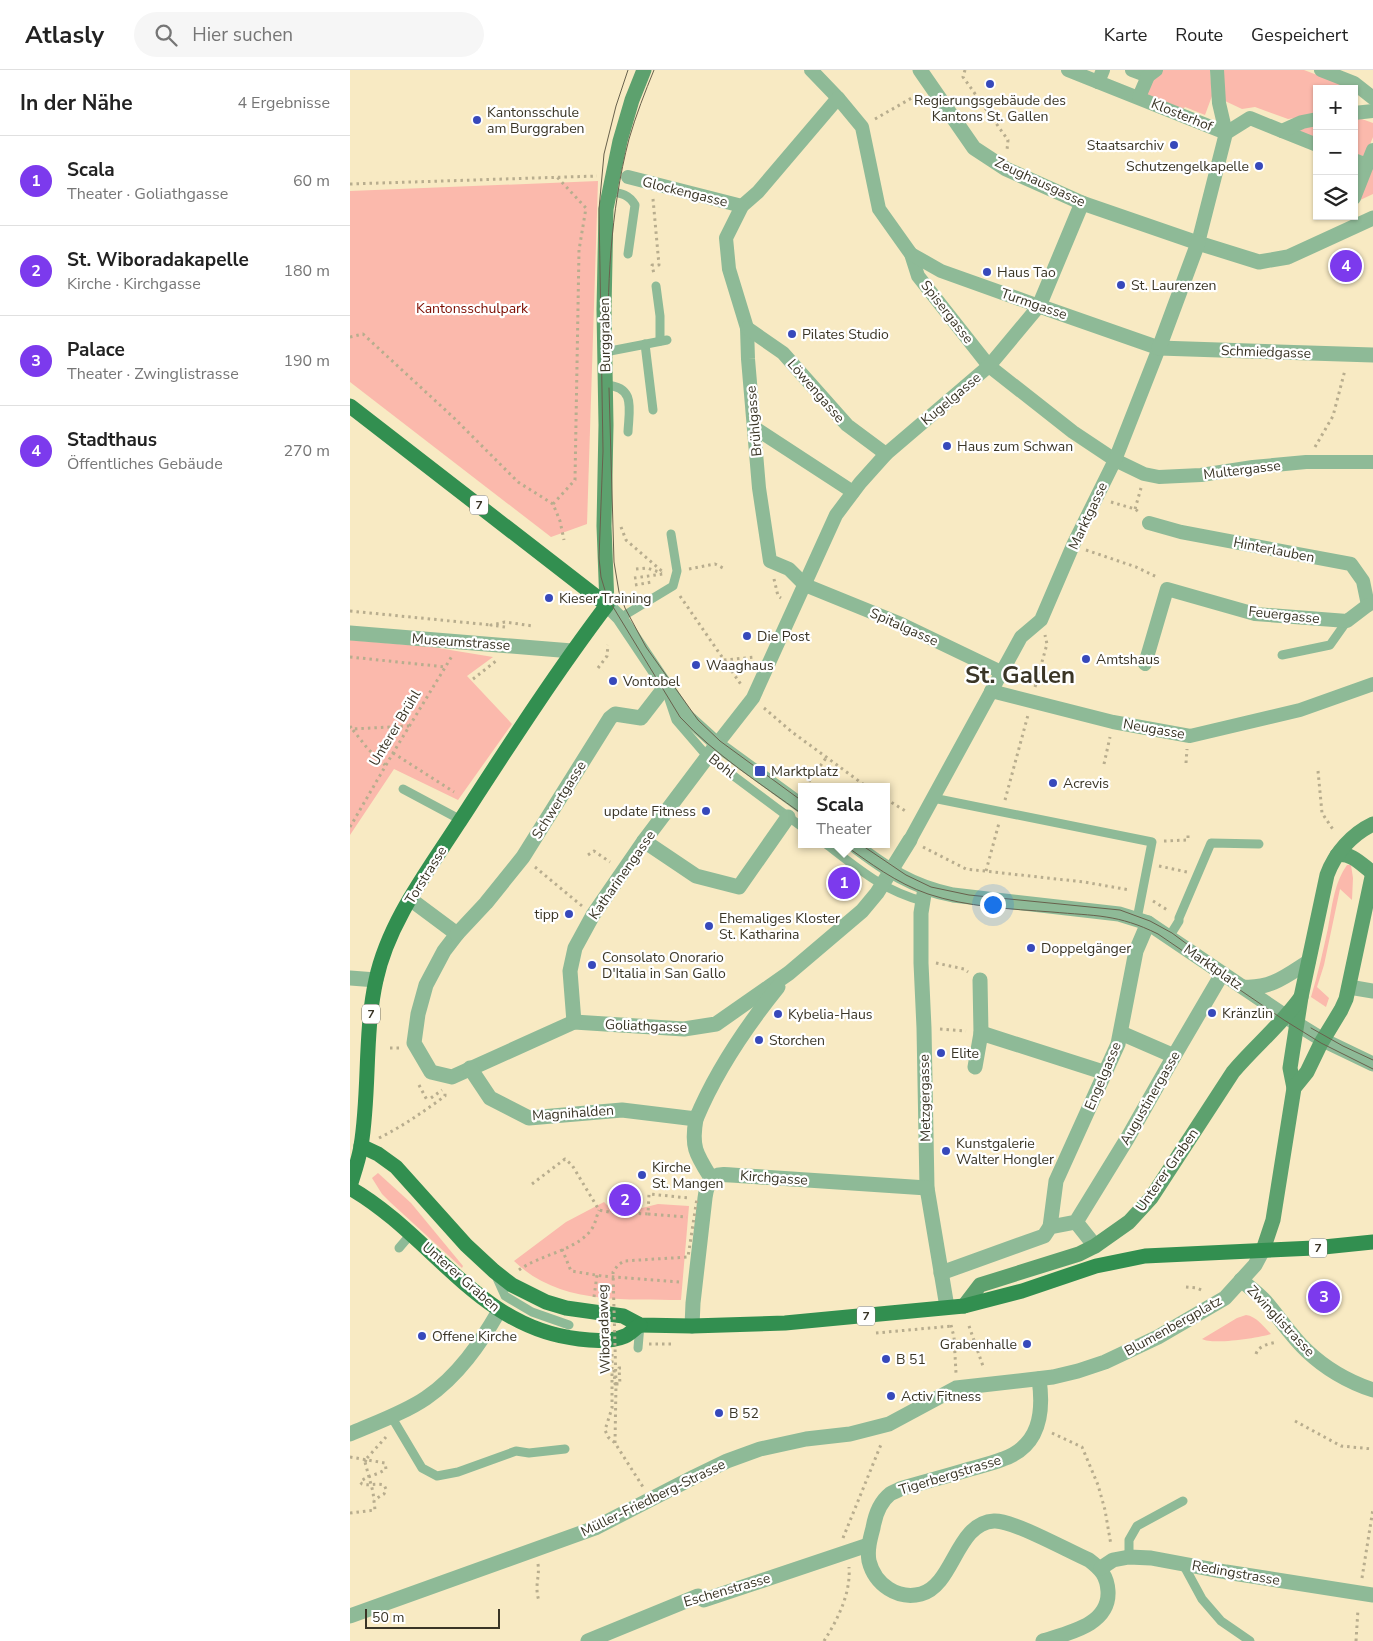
<!DOCTYPE html>
<html lang="de">
<head>
<meta charset="utf-8">
<style>
  body { margin:0; font-family:"Nunito Sans",sans-serif; background:#f6f6f6; color:#222 }
  .controls { position:absolute; right:15px; top:15px; display:grid; overflow:hidden; border-radius:0px; box-shadow:0 1px 4px #0004 }
  .controls button { width:45px; height:45px; display:grid; place-items:center; padding:0; border:0; border-bottom:1px solid #e0e0e0; background:#fff; color:#222; font:25px sans-serif }
  .scale { position:absolute; left:15px; bottom:12px; width:135px; box-sizing:border-box; padding-left:5px; border:2px solid #3a3526; border-top:0; font-size:14px; line-height:18px; white-space:nowrap; color:#3a3526; -webkit-text-stroke:4px #fff; paint-order:stroke }
  .you { position:absolute; left:642px; top:834px; width:18px; height:18px; margin:-12px; border:4px solid #fff; border-radius:50%; background:#1a73e8; box-shadow:0 0 0 8px #1a73e833 }
  .badge { display:grid; place-items:center; width:32px; height:32px; border-radius:50%; background:#7c3aed; color:#fff; font-size:16px; font-weight:700 }
  .pin { position:absolute; translate:-50% -50%; border:2px solid #fff; box-shadow:0 1px 5px #0006 }
  .popup { position:absolute; left:448px; top:713px; width:92px; height:65px; box-sizing:border-box; display:grid; place-content:center; border-radius:0px; background:#fff; filter:drop-shadow(0 1px 4px #0005); font-size:16px; white-space:nowrap; color:#767676 }
  .popup b { font-size:19px; color:#222 }
  .popup::after { content:''; position:absolute; left:50%; top:100%; margin-left:-10px; border:10px solid transparent; border-top-color:#fff }
  .list { margin:0; padding:0; list-style:none }
  h2 { display:flex; justify-content:space-between; align-items:center; height:65px; margin:0; padding:0 20px; font-size:21px }
  h2 small { font-size:16px; font-weight:400; color:#767676 }
  .list li { display:grid; grid-template-columns:32px 1fr auto; gap:15px; align-items:center; box-sizing:border-box; height:90px; padding:0 20px; border-top:1px solid #e0e0e0 }
  .list b { display:block; font-size:19px; white-space:nowrap }
  .list p { margin:0; font-size:16px; white-space:nowrap; color:#767676 }
  .list em { font-size:16px; font-style:normal; color:#767676 }
  .icon { flex:none; width:28px; height:28px; fill:none; stroke:currentColor; stroke-width:2; stroke-linecap:round; stroke-linejoin:round }
  .map { position:relative; flex:none; width:1023px; height:1571px; overflow:hidden }
  header { display:flex; align-items:center; gap:30px; box-sizing:border-box; height:70px; padding:0 25px; background:#fff; border-bottom:1px solid #e0e0e0 }
  header strong { font-size:24px }
  nav { display:flex; gap:28px; margin-inline-start:auto; font-size:18px }
  .search { width:350px; height:45px; background:#f6f6f6; display:flex; align-items:center; gap:12px; box-sizing:border-box; padding:0 18px; border-radius:28px; color:#767676; font-size:19px }
  main { display:flex }
  aside { flex:1; background:#fff }
  .map>svg:first-child { display:block }
</style>
</head>
<body>
<header>
<strong>Atlasly</strong>
<div class="search"><svg class="icon" aria-label="search" viewBox="0 0 24 24"><circle cx="10" cy="10" r="6"/><path d="M15 15l6 6"/></svg>Hier suchen</div>
<nav><a>Karte</a><a>Route</a><a>Gespeichert</a></nav>
</header>
<main>
<aside>
<h2>In der Nähe<small>4 Ergebnisse</small></h2>
<ul class="list">
<li><span class="badge">1</span><div><b>Scala</b><p>Theater · Goliathgasse</p></div><em>60 m</em></li>
<li><span class="badge">2</span><div><b>St. Wiboradakapelle</b><p>Kirche · Kirchgasse</p></div><em>180 m</em></li>
<li><span class="badge">3</span><div><b>Palace</b><p>Theater · Zwinglistrasse</p></div><em>190 m</em></li>
<li><span class="badge">4</span><div><b>Stadthaus</b><p>Öffentliches Gebäude</p></div><em>270 m</em></li>
</ul>
</aside>
<div class="map">
<svg width="1023" height="1571" viewBox="0 0 1023 1571">
  <rect width="100%" height="100%" fill="#f8eac3"/>
  <g fill="#fbb9ac">
    <path d="M813,0H860L862,26L855,45L835,37L833,39L795,24L801,10Z"/>
    <path d="M872,0H954L996,16L998,19H967V45L938,49L905,37L892,39L875,31Z"/>
    <path d="M1004,48H1009L1023,53V67L1015,87L1004,83Z"/>
    <path d="M967,54V70L950,64L949,60Z"/>
    <path d="M1023,91V124L1006,132Z"/>
    <path d="M248,111L237,454L201,467L0,312V121Z"/>
    <path d="M0,570L82,577L143,587L117,606L162,654L108,730L44,699L0,765Z"/>
    <path d="M997,795H1001L1003,808L1002,830L990,819L974,895L967,917L979,928L976,937L961,927C968,904 973,881 978,858C982,837 984,813 997,795Z"/>
    <path d="M28,1103L61,1133L113,1196L112,1198L40,1132L32,1124L22,1108Z"/>
    <path d="M254,1132L260,1138L288,1139L308,1134L339,1136L331,1230C274,1229 209,1235 164,1191L216,1152Z"/>
    <path d="M896,1245C906,1246 914,1257 921,1264C909,1268 862,1275 852,1269L887,1248Z"/>
  </g>
  <g fill="none" stroke-linecap="round" stroke-linejoin="round">
    <g stroke="#b8ad8e" stroke-width="3" stroke-dasharray="2.5 4" stroke-linecap="butt">
      <path d="M615,0L613,7L658,70L657,80"/>
      <path d="M525,49L567,25"/>
      <path d="M0,114L247,106"/>
      <path d="M303,129L309,195H302L304,204"/>
      <path d="M0,267L13,264L104,348L168,412L203,434L210,451L214,470"/>
      <path d="M965,377L983,346L995,300"/>
      <path d="M761,432L785,439L790,443"/>
      <path d="M203,434L225,410L229,180L236,138L207,107"/>
      <path d="M785,439L791,418"/>
      <path d="M271,457L276,470L314,503"/>
      <path d="M736,480L786,497L807,507"/>
      <path d="M286,499L297,498L312,503"/>
      <path d="M339,499L365,494L373,498"/>
      <path d="M284,508L313,504"/>
      <path d="M424,509L428,526L431,528"/>
      <path d="M285,515L302,512"/>
      <path d="M330,526L392,616"/>
      <path d="M0,541L141,555"/>
      <path d="M155,557L141,555L155,552L183,556"/>
      <path d="M0,587L96,597"/>
      <path d="M374,590L405,587"/>
      <path d="M248,598L257,586L258,575"/>
      <path d="M123,609L146,591"/>
      <path d="M685,617L697,574L695,565"/>
      <path d="M414,638L442,662L517,717"/>
      <path d="M0,656L2,659L59,656"/>
      <path d="M3,660L18,679L35,695"/>
      <path d="M43,683L104,722"/>
      <path d="M836,693L837,679"/>
      <path d="M754,694L760,667"/>
      <path d="M968,701L972,743L984,761"/>
      <path d="M455,717L476,688"/>
      <path d="M536,729L557,742"/>
      <path d="M655,730L678,645"/>
      <path d="M0,757L43,683L102,586"/>
      <path d="M814,771L838,770V762"/>
      <path d="M573,777L616,799L734,812L780,820"/>
      <path d="M238,785L244,781L260,792"/>
      <path d="M809,796L837,802"/>
      <path d="M185,797L232,836"/>
      <path d="M636,801L649,753"/>
      <path d="M803,831L819,841"/>
      <path d="M586,893L614,899L618,902"/>
      <path d="M590,959L616,961"/>
      <path d="M40,978H49"/>
      <path d="M69,1015L77,1030"/>
      <path d="M81,1028L92,1020"/>
      <path d="M29,1068C53,1056 73,1042 95,1026V1020"/>
      <path d="M182,1114L215,1089L222,1095L249,1140L259,1142L298,1144L299,1124L339,1128"/>
      <path d="M298,1144L337,1147"/>
      <path d="M212,1179L221,1201L252,1206L329,1212"/>
      <path d="M169,1200C190,1184 232,1180 244,1155C246,1150 247,1145 249,1140"/>
      <path d="M836,1217L847,1218L854,1221"/>
      <path d="M244,1227L247,1205"/>
      <path d="M601,1255L604,1267L606,1303"/>
      <path d="M619,1256L634,1299"/>
      <path d="M526,1263L602,1256"/>
      <path d="M299,1274H325"/>
      <path d="M262,1284V1338L255,1360L258,1367L265,1373L293,1417"/>
      <path d="M906,1284C909,1275 919,1274 927,1272"/>
      <path d="M264,1300L265,1314H266"/>
      <path d="M266,1314H270L269,1298H273"/>
      <path d="M945,1351L991,1376L1023,1379"/>
      <path d="M702,1363L732,1377L748,1415L755,1440L761,1475"/>
      <path d="M0,1387L35,1393L36,1399C28,1405 18,1405 10,1412L12,1414C19,1416 26,1413 34,1415L36,1419L34,1424L24,1430"/>
      <path d="M17,1388L36,1367"/>
      <path d="M0,1443L25,1440L23,1422L15,1392"/>
      <path d="M493,1468L532,1372"/>
      <path d="M188,1494C190,1508 184,1515 189,1531"/>
      <path d="M1012,1508L1023,1439"/>
      <path d="M474,1571C488,1549 501,1523 499,1497"/>
      <path d="M1006,1571L1008,1539"/>
    </g>
    <g stroke="#8eba97" stroke-width="9">
      <path d="M259,121C270,123 279,124 285,135L278,184"/>
      <path d="M306,216L310,246V271"/>
      <path d="M295,274L303,340"/>
      <path d="M255,282L317,270"/>
      <path d="M256,315C286,317 279,339 278,362"/>
      <path d="M270,548L323,516L327,501L321,464"/>
      <path d="M932,585L980,575L997,551"/>
      <path d="M319,629L326,650L357,686L452,757"/>
      <path d="M53,719L111,750"/>
      <path d="M583,728L802,772L787,849"/>
      <path d="M476,774C506,797 535,822 573,831L575,829"/>
      <path d="M819,867L829,851V848L861,773L909,774"/>
      <path d="M49,1178L61,1164"/>
      <path d="M146,1206L155,1226L182,1242L219,1255"/>
      <path d="M288,1278L290,1255"/>
      <path d="M41,1346L72,1398L87,1406L108,1402L166,1381L179,1383L215,1379"/>
      <path d="M779,1487V1470L787,1456L833,1431"/>
      <path d="M833,1494L852,1529L871,1551L900,1571"/>
    </g>
    <g stroke="#8eba97" stroke-width="14">
      <path d="M461,0L488,28L512,57L529,139L561,184L568,206L639,296L723,362L765,390L794,404L809,407L851,405L903,397L956,392H1023"/>
      <path d="M718,0L748,12"/>
      <path d="M753,0L748,12L876,63"/>
      <path d="M782,0L798,6"/>
      <path d="M971,0L1004,13L1023,28"/>
      <path d="M789,27L798,6L806,0"/>
      <path d="M488,28L408,122L392,136L376,168L379,199L397,258L398,289L409,418L420,491L439,499L455,515L551,554L651,602"/>
      <path d="M1004,43L1023,41"/>
      <path d="M932,61L967,75"/>
      <path d="M876,63L900,48L932,61L952,52L967,49"/>
      <path d="M1004,90L1017,95L1004,128"/>
      <path d="M1017,95L1023,80"/>
      <path d="M278,107L392,136"/>
      <path d="M848,173L876,63L869,33L867,0"/>
      <path d="M397,258L433,283L497,355L536,384"/>
      <path d="M405,358L503,422"/>
      <path d="M799,453L831,462L1001,494L1013,511L1018,535"/>
      <path d="M795,594L817,519L905,544L997,551L1018,535"/>
      <path d="M641,621L763,652L840,666L950,640L1023,614"/>
      <path d="M367,674L403,628L486,445L510,413L536,384L639,296L689,236L591,201L561,184"/>
      <path d="M560,770L671,567L691,550L724,473L765,390L809,278"/>
    </g>
    <g stroke="#8eba97" stroke-width="15">
      <path d="M570,0L624,78L656,99L732,133L848,173L909,192L938,187L1023,148"/>
      <path d="M732,133L689,236L809,278L1023,285"/>
      <path d="M809,278L848,173"/>
      <path d="M257,535L270,548L335,645L367,674L452,736"/>
      <path d="M0,563L222,581"/>
      <path d="M294,771L346,806L389,817L438,747"/>
      <path d="M503,774C536,799 562,817 603,825L769,844L798,853L947,954L973,970L1023,994"/>
      <path d="M575,818L571,843V893L574,958L577,1118L597,1237"/>
      <path d="M60,829L107,864L94,881L76,915L68,944L64,973L81,1002L102,1007L224,952L334,959L366,954L439,903L512,841L527,823L560,770"/>
      <path d="M107,864L136,833L173,787L260,648L265,644L291,648L315,617"/>
      <path d="M0,908L26,910"/>
      <path d="M630,910L631,963"/>
      <path d="M893,917C921,919 936,906 958,892"/>
      <path d="M999,917L1023,921"/>
      <path d="M224,952L220,901L225,878L243,845L294,771L367,674"/>
      <path d="M771,963L824,986"/>
      <path d="M625,997L631,963L756,1003"/>
      <path d="M120,998L140,1028L179,1048L272,1040L346,1049C366,1001 395,958 428,917"/>
      <path d="M346,1049C341,1077 346,1084 361,1108"/>
      <path d="M726,1152L745,1176"/>
      <path d="M700,1157L706,1111L768,974L786,881L798,853"/>
      <path d="M591,1203L694,1166L700,1157L726,1152L777,1069L824,986L872,904"/>
      <path d="M891,1210C899,1217 908,1223 915,1231C929,1247 941,1266 957,1281C975,1298 999,1312 1023,1320"/>
      <path d="M342,1256L343,1233L355,1128C359,1098 371,1105 397,1106L577,1118"/>
      <path d="M689,1309C694,1343 690,1376 653,1389C643,1393 631,1396 620,1399C597,1406 574,1412 550,1419C547,1421 543,1422 540,1424C530,1432 525,1446 523,1458C520,1469 517,1480 519,1491C525,1515 548,1530 571,1524C604,1515 606,1453 644,1451C663,1450 718,1481 739,1490C751,1499 757,1506 758,1521C760,1555 718,1563 693,1571"/>
      <path d="M0,1364C25,1353 54,1343 76,1328C108,1306 130,1274 149,1241"/>
      <path d="M751,1498L763,1490L779,1487L801,1488L876,1502L1023,1525"/>
      <path d="M238,1571L348,1526L354,1530L518,1475"/>
    </g>
    <path stroke="#8eba97" stroke-width="15" d="M0,1546L245,1458L344,1407L377,1391L410,1379L456,1369L500,1364L539,1354L606,1318L703,1307L728,1301L755,1292L808,1267L875,1228L905,1195L913,1180"/>
    <g stroke="#5da16e" stroke-width="15">
      <path d="M257,535L254,456L256,355L254,240L256,139L270,71L282,30L294,0"/>
      <path d="M987,785C1001,782 1012,795 1023,803"/>
      <path d="M944,1018L940,998L951,927L977,805C985,783 1002,764 1023,754"/>
      <path d="M913,1180L923,1150L944,1018L957,1002L971,973L991,940L996,929L1023,802"/>
      <path d="M614,1236L630,1215L729,1184L745,1176L779,1152L801,1128L883,1002C905,976 931,955 951,927"/>
    </g>
    <g stroke="#328f50" stroke-width="15">
      <path d="M0,336L257,535C204,605 156,680 108,754C77,802 38,853 26,910C14,964 20,1021 11,1076C9,1089 4,1103 0,1116"/>
      <path d="M11,1076L28,1084L46,1097L116,1175L144,1201L162,1215L196,1232L216,1238L273,1246L290,1255L342,1256L435,1253L614,1236L672,1221L746,1196L795,1186L964,1178L1023,1172"/>
      <path d="M0,1118C82,1165 128,1258 229,1269C244,1271 261,1272 275,1266C280,1264 285,1258 290,1255"/>
    </g>
    <g stroke="#68614c" stroke-width="1">
      <path d="M278,0L266,36L254,84L249,139L253,381L249,488L251,507L257,527L330,647C365,685 410,713 452,744"/>
      <path d="M258,293C257,218 260,142 279,69C286,45 295,22 304,0"/>
      <path d="M259,318L264,492L269,522L275,538L296,577L348,650L370,671L452,731"/>
      <path d="M493,774C520,793 546,813 578,824C617,837 661,839 702,842C745,846 768,844 808,864L934,950L971,973L1023,999"/>
      <path d="M510,774L556,805L581,817L619,825L770,840L800,851L822,863L849,883"/>
      <path d="M961,958L993,976L1023,990"/>
    </g>
    <g stroke="#b8ad8e" stroke-width="3" stroke-dasharray="2.5 4" stroke-linecap="butt">
      <path d="M265,1373L266,1314L263,1202L268,1195L274,1191L338,1187L347,1128"/>
      <path d="M15,1392L17,1388"/>
    </g>
  </g>
  <g fill="#3749bb" stroke="#fff" stroke-width="2">
    <circle cx="640" cy="14" r="5"/>
    <circle cx="127" cy="50" r="5"/>
    <circle cx="824" cy="75" r="5"/>
    <circle cx="909" cy="96" r="5"/>
    <circle cx="637" cy="202" r="5"/>
    <circle cx="771" cy="215" r="5"/>
    <circle cx="442" cy="264" r="5"/>
    <circle cx="597" cy="376" r="5"/>
    <circle cx="199" cy="528" r="5"/>
    <circle cx="397" cy="566" r="5"/>
    <circle cx="736" cy="589" r="5"/>
    <circle cx="346" cy="595" r="5"/>
    <circle cx="263" cy="611" r="5"/>
    <rect x="404" y="695" width="12" height="12" rx="2.5"/>
    <circle cx="703" cy="713" r="5"/>
    <circle cx="356" cy="741" r="5"/>
    <circle cx="219" cy="844" r="5"/>
    <circle cx="359" cy="856" r="5"/>
    <circle cx="681" cy="878" r="5"/>
    <circle cx="242" cy="895" r="5"/>
    <circle cx="862" cy="943" r="5"/>
    <circle cx="428" cy="944" r="5"/>
    <circle cx="409" cy="970" r="5"/>
    <circle cx="591" cy="983" r="5"/>
    <circle cx="596" cy="1081" r="5"/>
    <circle cx="292" cy="1105" r="5"/>
    <circle cx="72" cy="1266" r="5"/>
    <circle cx="677" cy="1274" r="5"/>
    <circle cx="536" cy="1289" r="5"/>
    <circle cx="541" cy="1326" r="5"/>
    <circle cx="369" cy="1343" r="5"/>
  </g>
  <g text-anchor="middle" dominant-baseline="central" stroke-width="4.5" stroke-linejoin="round" paint-order="stroke">
    <g fill="#fff" stroke="#757267" stroke-width="1">
      <rect x="120" y="425.5" width="18" height="19" rx="4"/>
      <rect x="12" y="934.5" width="18" height="19" rx="4"/>
      <rect x="959" y="1168.5" width="18" height="19" rx="4"/>
      <rect x="507" y="1236.5" width="18" height="19" rx="4"/>
    </g>
    <g font-size="12" font-weight="bold" fill="#3a3526">
      <text x="129" y="435">7</text>
      <text x="21" y="944">7</text>
      <text x="968" y="1178">7</text>
      <text x="516" y="1246">7</text>
    </g>
    <g font-size="14" fill="#3a3526" stroke="#fff" text-anchor="start">
      <text x="640" y="30" text-anchor="middle">Regierungsgebäude des<tspan x="640" dy="16">Kantons St. Gallen</tspan></text>
      <text x="137" y="42">Kantonsschule<tspan x="137" dy="16">am Burggraben</tspan></text>
      <text x="814" y="75" text-anchor="end">Staatsarchiv</text>
      <text x="899" y="96" text-anchor="end">Schutzengelkapelle</text>
      <text x="647" y="202">Haus Tao</text>
      <text x="781" y="215">St. Laurenzen</text>
      <text x="452" y="264">Pilates Studio</text>
      <text x="607" y="376">Haus zum Schwan</text>
      <text x="209" y="528">Kieser Training</text>
      <text x="407" y="566">Die Post</text>
      <text x="746" y="589">Amtshaus</text>
      <text x="356" y="595">Waaghaus</text>
      <text x="273" y="611">Vontobel</text>
      <text x="421" y="701">Marktplatz</text>
      <text x="713" y="713">Acrevis</text>
      <text x="346" y="741" text-anchor="end">update Fitness</text>
      <text x="209" y="844" text-anchor="end">tipp</text>
      <text x="369" y="848">Ehemaliges Kloster<tspan x="369" dy="16">St. Katharina</tspan></text>
      <text x="691" y="878">Doppelgänger</text>
      <text x="252" y="887">Consolato Onorario<tspan x="252" dy="16">D'Italia in San Gallo</tspan></text>
      <text x="872" y="943">Kränzlin</text>
      <text x="438" y="944">Kybelia-Haus</text>
      <text x="419" y="970">Storchen</text>
      <text x="601" y="983">Elite</text>
      <text x="606" y="1073">Kunstgalerie<tspan x="606" dy="16">Walter Hongler</tspan></text>
      <text x="302" y="1097">Kirche<tspan x="302" dy="16">St. Mangen</tspan></text>
      <text x="82" y="1266">Offene Kirche</text>
      <text x="667" y="1274" text-anchor="end">Grabenhalle</text>
      <text x="546" y="1289">B 51</text>
      <text x="551" y="1326">Activ Fitness</text>
      <text x="379" y="1343">B 52</text>
    </g>
    <g font-size="14" fill="#3a3526" stroke="#fff">
      <text transform="translate(832 45) rotate(22)">Klosterhof</text>
      <text transform="translate(690 112) rotate(25)">Zeughausgasse</text>
      <text transform="translate(335 122) rotate(14)">Glockengasse</text>
      <text transform="translate(684 234) rotate(19)">Turmgasse</text>
      <text transform="translate(597 242) rotate(52)">Spisergasse</text>
      <text transform="translate(255 265) rotate(-91)">Burggraben</text>
      <text transform="translate(916 282) rotate(2)">Schmiedgasse</text>
      <text transform="translate(466 321) rotate(49)">Löwengasse</text>
      <text transform="translate(601 329) rotate(-40)">Kugelgasse</text>
      <text transform="translate(404 351) rotate(-95)">Brühlgasse</text>
      <text transform="translate(892 400) rotate(-7)">Multergasse</text>
      <text transform="translate(738 446) rotate(-65)">Marktgasse</text>
      <text transform="translate(924 480) rotate(11)">Hinterlauben</text>
      <text transform="translate(934 545) rotate(6)">Feuergasse</text>
      <text transform="translate(554 557) rotate(24)">Spitalgasse</text>
      <text transform="translate(111 572) rotate(4)">Museumstrasse</text>
      <text transform="translate(45 658) rotate(-59)">Unterer Brühl</text>
      <text transform="translate(804 659) rotate(10)">Neugasse</text>
      <text transform="translate(372 696) rotate(38)">Bohl</text>
      <text transform="translate(209 730) rotate(-58)">Schwertgasse</text>
      <text transform="translate(76 805) rotate(-58)">Torstrasse</text>
      <text transform="translate(272 805) rotate(-55)">Katharinengasse</text>
      <text transform="translate(863 897) rotate(35)">Marktplatz</text>
      <text transform="translate(296 956) rotate(2)">Goliathgasse</text>
      <text transform="translate(753 1006) rotate(-67)">Engelgasse</text>
      <text transform="translate(575 1028) rotate(-91)">Metzgergasse</text>
      <text transform="translate(800 1028) rotate(-60)">Augustinergasse</text>
      <text transform="translate(223 1043) rotate(-4)">Magnihalden</text>
      <text transform="translate(817 1100) rotate(-55)">Unterer Graben</text>
      <text transform="translate(424 1108) rotate(4)">Kirchgasse</text>
      <text transform="translate(111 1207) rotate(41)">Unterer Graben</text>
      <text transform="translate(931 1251) rotate(47)">Zwinglistrasse</text>
      <text transform="translate(823 1256) rotate(-29)">Blumenbergplatz</text>
      <text transform="translate(254 1259) rotate(-92)">Wiboradaweg</text>
      <text transform="translate(600 1405) rotate(-17)">Tigerbergstrasse</text>
      <text transform="translate(303 1428) rotate(-26)">Müller-Friedberg-Strasse</text>
      <text transform="translate(886 1503) rotate(10)">Redingstrasse</text>
      <text transform="translate(377 1520) rotate(-16)">Eschenstrasse</text>
    </g>
    <g font-size="14" fill="#7d0e02" stroke="#fff">
      <text x="122" y="238">Kantonsschulpark</text>
    </g>
    <g font-size="24" font-weight="bold" fill="#3a3526" stroke="#fff">
      <text x="670" y="605">St. Gallen</text>
    </g>
  </g>
</svg>
<div class="controls">
<button>+</button>
<button>−</button>
<button><svg class="icon" aria-label="layers" viewBox="0 0 24 24"><path d="M12 4l9 5-9 5-9-5zM3 14l9 5 9-5"/></svg></button>
</div>
<div class="scale">50 m</div>
<div class="you"></div>
<div class="pin badge" style="left:494px;top:813px">1</div>
<div class="popup"><b>Scala</b>Theater</div>
<div class="pin badge" style="left:275px;top:1130px">2</div>
<div class="pin badge" style="left:974px;top:1227px">3</div>
<div class="pin badge" style="left:996px;top:196px">4</div>
</div>
</main>
</body>
</html>
